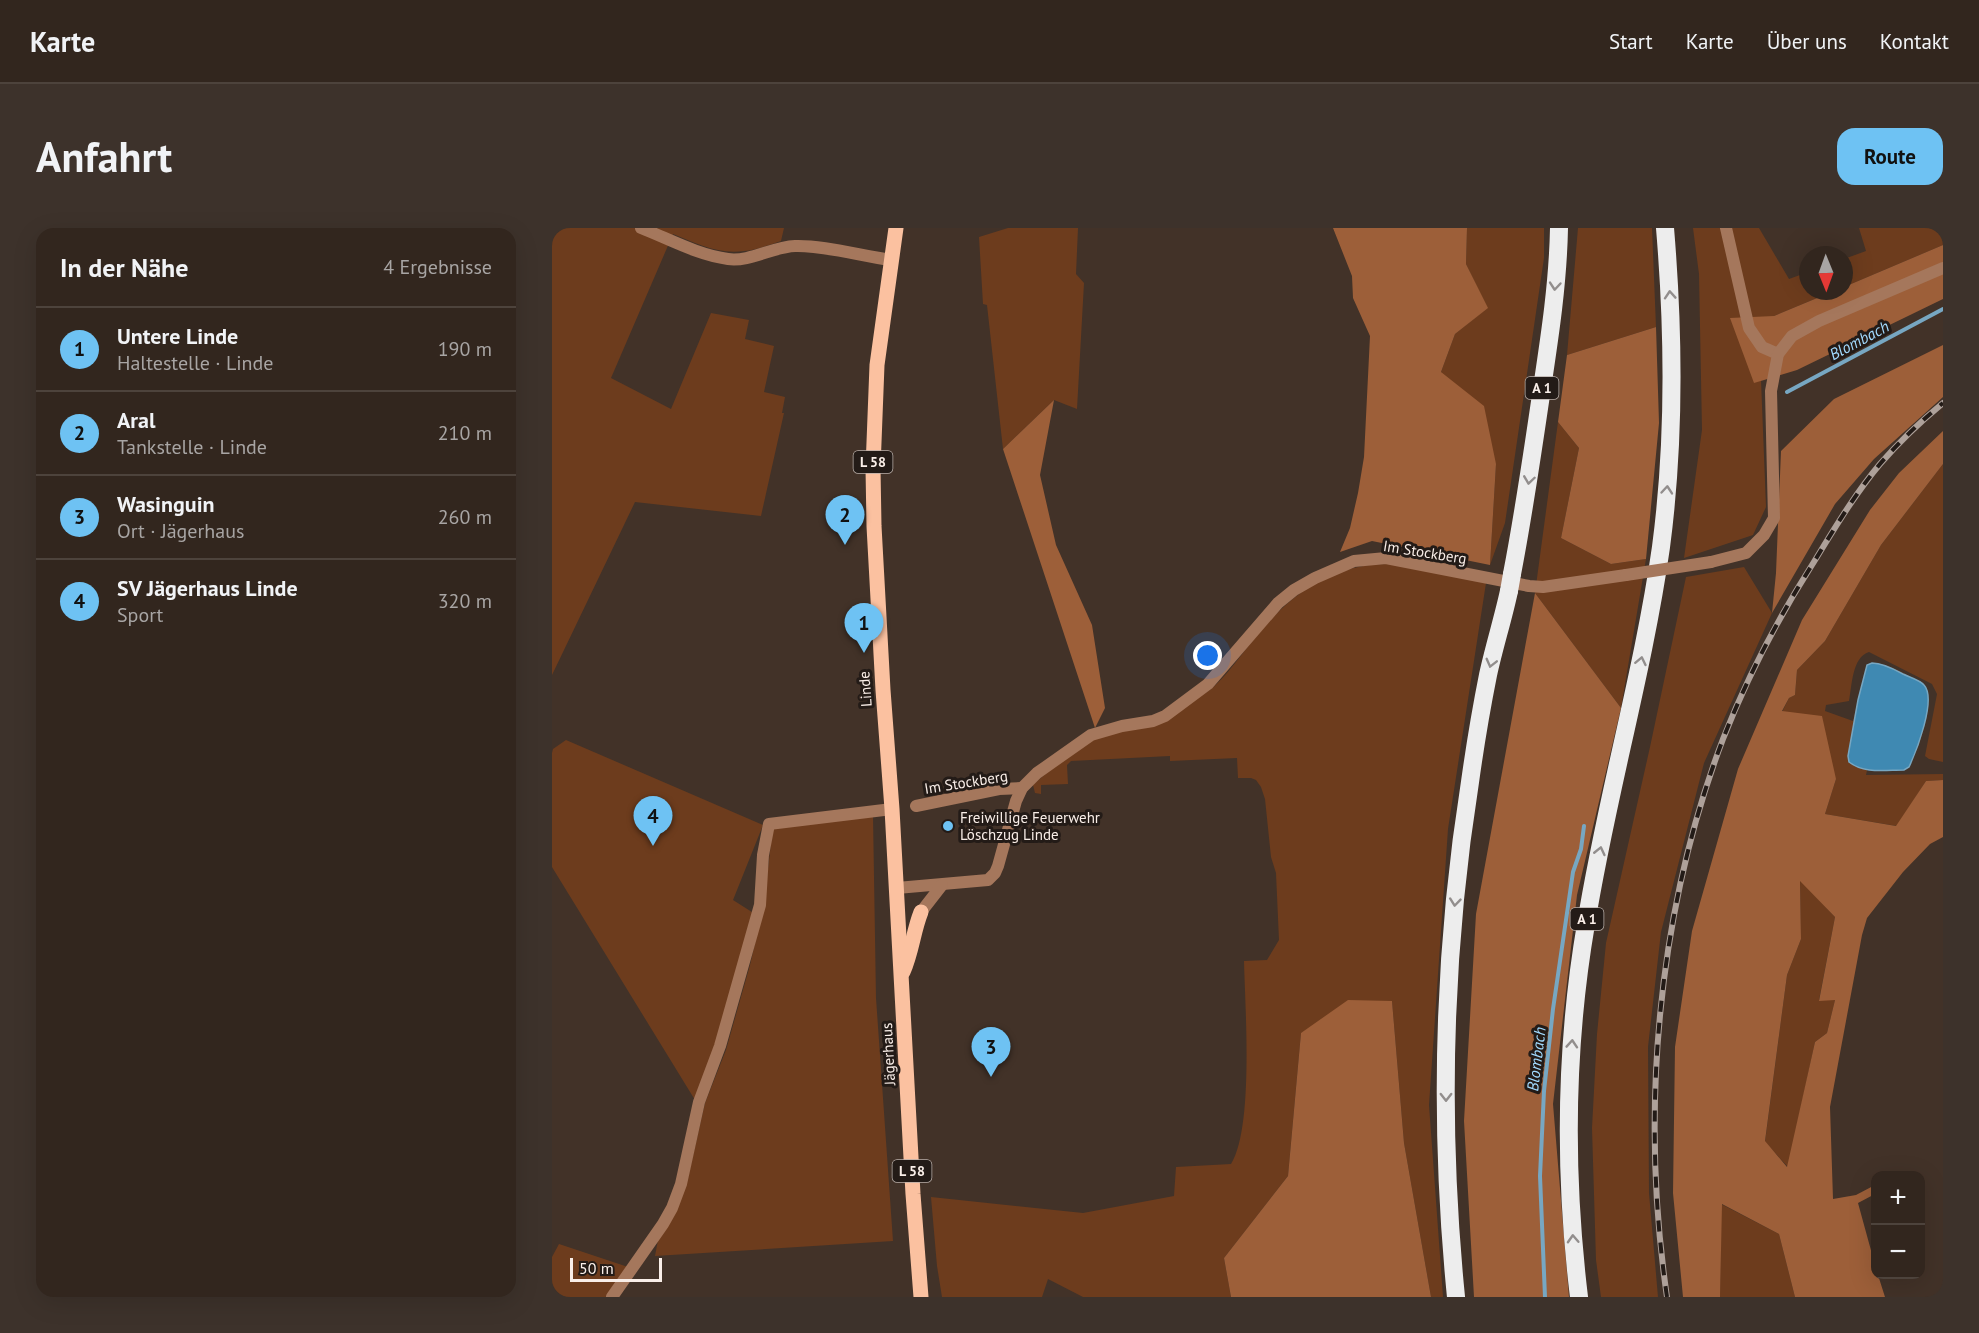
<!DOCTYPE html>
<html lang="de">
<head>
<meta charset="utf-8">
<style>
  body { margin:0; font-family:"PT Sans",sans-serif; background:#3d322b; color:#f1f3f6 }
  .controls { position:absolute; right:18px; bottom:18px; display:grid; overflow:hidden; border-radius:12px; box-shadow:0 6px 24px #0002 }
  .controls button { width:54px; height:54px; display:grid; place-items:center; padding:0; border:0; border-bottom:2px solid #4d433c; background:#32261e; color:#f1f3f6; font:30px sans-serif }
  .compass { position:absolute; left:1247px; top:18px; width:54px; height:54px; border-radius:50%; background:#32261e; box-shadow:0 6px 24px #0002; rotate:179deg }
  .scale { position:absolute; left:18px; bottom:15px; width:92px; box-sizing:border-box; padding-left:6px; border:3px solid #f9eee8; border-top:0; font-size:16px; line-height:21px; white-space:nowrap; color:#f9eee8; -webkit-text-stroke:4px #231b17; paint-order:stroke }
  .you { position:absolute; left:656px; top:428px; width:21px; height:21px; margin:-15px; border:4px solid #fff; border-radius:50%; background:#1a73e8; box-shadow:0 0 0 9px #1a73e833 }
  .badge { display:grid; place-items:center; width:39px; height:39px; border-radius:50%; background:#6ec2f3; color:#111; font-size:20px; font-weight:700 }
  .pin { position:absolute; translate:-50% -50px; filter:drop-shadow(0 2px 3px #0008) }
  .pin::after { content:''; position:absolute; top:32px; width:21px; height:18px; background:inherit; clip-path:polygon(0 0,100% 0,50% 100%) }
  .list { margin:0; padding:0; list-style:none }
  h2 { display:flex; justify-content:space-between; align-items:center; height:78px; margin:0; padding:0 24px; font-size:26px }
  h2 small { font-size:20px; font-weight:400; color:#a8a5a4 }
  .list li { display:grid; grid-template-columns:39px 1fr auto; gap:18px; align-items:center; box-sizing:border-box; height:84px; padding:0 24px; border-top:2px solid #4d433c }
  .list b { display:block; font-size:22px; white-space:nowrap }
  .list p { margin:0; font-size:20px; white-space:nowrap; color:#a8a5a4 }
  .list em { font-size:20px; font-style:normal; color:#a8a5a4 }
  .map { position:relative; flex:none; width:1391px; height:1069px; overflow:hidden; border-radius:18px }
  header { display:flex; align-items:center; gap:36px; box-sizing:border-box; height:84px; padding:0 30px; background:#32261e; border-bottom:2px solid #4d433c }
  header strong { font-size:28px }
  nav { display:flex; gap:33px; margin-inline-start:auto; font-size:21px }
  .intro { display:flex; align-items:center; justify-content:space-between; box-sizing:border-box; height:144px; padding:0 36px }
  h1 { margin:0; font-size:42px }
  .button { padding:15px 27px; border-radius:18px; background:#6ec2f3; color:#111; font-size:21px; font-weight:700 }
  main { display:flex; gap:36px; padding:0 36px }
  aside { flex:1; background:#32261e; border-radius:18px; box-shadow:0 6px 24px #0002 }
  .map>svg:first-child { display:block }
</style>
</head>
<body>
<header>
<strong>Karte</strong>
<nav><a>Start</a><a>Karte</a><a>Über uns</a><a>Kontakt</a></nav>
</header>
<div class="intro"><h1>Anfahrt</h1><a class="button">Route</a></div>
<main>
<aside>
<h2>In der Nähe<small>4 Ergebnisse</small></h2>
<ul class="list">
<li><span class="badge">1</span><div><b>Untere Linde</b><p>Haltestelle · Linde</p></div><em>190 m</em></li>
<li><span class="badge">2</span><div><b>Aral</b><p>Tankstelle · Linde</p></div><em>210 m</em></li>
<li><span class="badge">3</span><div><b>Wasinguin</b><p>Ort · Jägerhaus</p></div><em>260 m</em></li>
<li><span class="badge">4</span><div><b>SV Jägerhaus Linde</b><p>Sport</p></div><em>320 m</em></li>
</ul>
</aside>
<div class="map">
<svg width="1391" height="1069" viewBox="0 0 1391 1069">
  <rect width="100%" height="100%" fill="#423228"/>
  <g fill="#6d3c1d">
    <path d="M0,0H232L229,13C217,17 204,22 192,23C167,27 143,15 121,6L59,150L119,181L159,85L197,92L193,111L222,118L212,164L233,169L230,185H232L209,288L83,274L0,447Z"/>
    <path d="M456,0H526L524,46L532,55L525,181L502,172L451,221L435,77L431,76L427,9Z"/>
    <path d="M915,0H992V30L953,295L938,337L944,236L889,144L903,106L935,80L914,36Z"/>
    <path d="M1026,0H1100L1104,99L1015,127Z"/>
    <path d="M1141,0H1207L1237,51L1256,44V63H1282L1222,88L1202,154L1209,152L1214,279L1201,307L1132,330L1150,202L1147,46Z"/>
    <path d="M1307,0H1391V17L1292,59V31L1314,23Z"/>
    <path d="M1006,194L1027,220L1009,310L1059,336L1094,331L1069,480L983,365Z"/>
    <path d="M1391,236V534L1377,531L1373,528L1385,466L1380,456L1317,424C1300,429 1300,458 1297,473L1274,477L1273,483L1301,493L1315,437C1333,431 1357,449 1372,457C1383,478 1367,519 1357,539L1352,542H1315L1314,547L1391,546V552L1374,553L1345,598L1273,586L1284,551L1230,484L1237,470L1243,467L1245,442L1273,413L1329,317Z"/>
    <path d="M838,336L934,355L896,601L877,877L891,1069H879L852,915L840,773L749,805L736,948L672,1030L679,1069H531L496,1051L490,1069H390L385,1038L379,969L531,985L622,968L624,939L679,936C702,899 693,779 692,733L715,732L727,712L724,645L719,629L713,571L709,559L704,552L699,550H686L685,530L618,533V528L519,533L515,537L516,556L489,557V566L483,565L481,557C499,540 522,523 544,510C576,492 617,485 650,467C666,459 683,435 694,421C731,373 773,335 838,336Z"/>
    <path d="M1192,339L1220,385L1152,535L1109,704L1096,819L1097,965L1106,1069H1049L1044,1032L1040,900L1045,806L1054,715L1098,519L1134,349Z"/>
    <path d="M14,512L211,597L181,672L203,686L164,816L143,872L0,639V525L1,521Z"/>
    <path d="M321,588L324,770L341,1013L103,1028L106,1012L135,954L153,875L174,822L198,737L212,676L221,597Z"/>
    <path d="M1248,652L1283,689L1267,772H1283L1275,805L1263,814L1236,939L1213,914L1235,747L1249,711Z"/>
    <path d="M1169,976L1227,1006L1243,1069H1168Z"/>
    <path d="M7,1016L76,1039L55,1069H0V1029Z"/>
  </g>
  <g fill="#9d5f39" fill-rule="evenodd">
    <path d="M781,0H915L914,36L936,80L903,106L889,144L932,178L944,236L938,337L820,313L788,324L798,300L806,265L812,229L818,108L801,70L800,48Z"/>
    <path d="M1391,17V71L1245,142L1202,155L1178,90L1222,88L1282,63H1292V59Z"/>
    <path d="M1104,99L1107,195L1094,331L1059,336L1009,310L1027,220L1006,194L1015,127Z"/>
    <path d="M1391,117V169L1322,231L1283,276L1220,385L1224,345L1229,223L1282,171Z"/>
    <path d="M502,172L488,247L504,317L540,397L553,480L543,500L451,221Z"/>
    <path d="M1391,203V236L1329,317L1273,413L1245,442L1243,467L1237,470L1230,483L1270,488L1284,551L1273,586L1344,598L1374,553L1391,552V609L1378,616L1351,644L1315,690L1310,707L1278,879L1281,971L1304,967L1323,957V966L1306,975L1323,1037L1324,1046L1326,1047L1333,1069H1243L1227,1006L1170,976L1168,1069H1131L1121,965L1123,819L1140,703L1186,541L1250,392L1318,282L1347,245ZM1248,653L1283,689L1267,773L1283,772L1275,805L1263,814L1235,939L1213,913L1235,747L1249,711Z"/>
    <path d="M983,365L1069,480L1025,667L1001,876L1017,1069H922L912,893L924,686Z"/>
    <path d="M796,772L840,773L852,915L879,1069H679L672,1030L736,948L749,805Z"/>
  </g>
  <path fill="#3f89b2" stroke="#77a7c2" stroke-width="1.5" d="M1320,435C1330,435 1342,441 1351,446C1357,449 1368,452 1372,457C1385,471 1364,524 1357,539L1352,542C1333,542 1312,546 1297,534L1296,528L1306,472L1315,437Z"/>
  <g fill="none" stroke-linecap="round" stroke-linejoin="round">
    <g stroke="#77a7c2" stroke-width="4">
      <path d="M1235,164L1391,81"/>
      <path d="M993,1069L988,948L992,863L1001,781L1021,644L1029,621L1032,598"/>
    </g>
    <g stroke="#a5775c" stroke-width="12">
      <path d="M89,0C117,11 146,27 176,31C198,34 220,19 243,18C270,17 310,28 339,32"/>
      <path d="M1174,0L1197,100L1210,119L1226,126"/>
      <path d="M1159,334L1194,325L1212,307L1222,290L1219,163L1226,126L1240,108L1267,93L1391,40"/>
      <path d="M364,578L447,561L470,560"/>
      <path d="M345,660L436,652L443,645L446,638L464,573L470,560L485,545L539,507L570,498L601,493L613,488L656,456L726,375L742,362L763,350L802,333L834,330L977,358L991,359L1074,347"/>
      <path d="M369,684L390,657"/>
      <path d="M60,1069L111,996L120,980L129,956L147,874L168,818L208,677L211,627L217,596L340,581"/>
    </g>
    <g stroke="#fbc1a0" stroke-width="15">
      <path d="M344,0L325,137L321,240L322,298L331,462L340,581L361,966L369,1069"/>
      <path d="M351,744C360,724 361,704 369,684"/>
    </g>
    <g stroke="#ededed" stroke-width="18">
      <path d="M960,346C972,284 981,222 990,160C998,107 1006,54 1007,0"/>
      <path d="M904,1069C887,898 891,724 918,554C923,518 929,482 936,447C942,419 951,391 957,363"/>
      <path d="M1027,1069C1012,945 1013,819 1034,696C1054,570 1091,446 1109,319C1123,213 1122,107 1113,0"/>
    </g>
    <g stroke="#aea19a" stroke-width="6">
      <path id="rail" d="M1115,1069C1088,885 1105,685 1171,511C1195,450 1225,392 1260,337C1281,303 1302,267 1328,236C1347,214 1369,193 1391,175"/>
    </g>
    <use href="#rail" stroke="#231b17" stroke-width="4" stroke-dasharray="11" stroke-linecap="butt"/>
    <path stroke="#a5775c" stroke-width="12" d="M1074,347L1159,334"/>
    <path stroke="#ededed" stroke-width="18" d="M957,363L960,346"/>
  </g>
  <defs><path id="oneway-chevron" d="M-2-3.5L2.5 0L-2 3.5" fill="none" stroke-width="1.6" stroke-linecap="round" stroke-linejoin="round" transform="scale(1.5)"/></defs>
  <g stroke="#928e8d">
    <use href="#oneway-chevron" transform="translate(1003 58) rotate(95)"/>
    <use href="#oneway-chevron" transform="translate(1118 67) rotate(-94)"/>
    <use href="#oneway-chevron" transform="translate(977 252) rotate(98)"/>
    <use href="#oneway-chevron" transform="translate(1115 262) rotate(-85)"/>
    <use href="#oneway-chevron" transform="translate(1089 433) rotate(-78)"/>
    <use href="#oneway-chevron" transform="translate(939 435) rotate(104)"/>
    <use href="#oneway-chevron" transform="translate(1048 623) rotate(-77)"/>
    <use href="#oneway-chevron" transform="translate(903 674) rotate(96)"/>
    <use href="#oneway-chevron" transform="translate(1020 816) rotate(-86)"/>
    <use href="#oneway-chevron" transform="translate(894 869) rotate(90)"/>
    <use href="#oneway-chevron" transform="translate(1021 1011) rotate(-93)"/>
  </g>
  <circle fill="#6ec2f3" stroke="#231b17" stroke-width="2" cx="396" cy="598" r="6"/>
  <g text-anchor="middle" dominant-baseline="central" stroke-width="6" stroke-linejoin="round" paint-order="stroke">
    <g fill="#231b17" stroke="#b9afa9" stroke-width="1.5">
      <rect x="973.5" y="149" width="33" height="22" rx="4.5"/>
      <rect x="301.5" y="223" width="39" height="22" rx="4.5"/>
      <rect x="1018.5" y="680" width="33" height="22" rx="4.5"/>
      <rect x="340.5" y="932" width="39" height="22" rx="4.5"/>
    </g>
    <g font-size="14" font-weight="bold" fill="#f9eee8">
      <text x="990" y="160">A 1</text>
      <text x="321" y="234">L 58</text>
      <text x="1035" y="691">A 1</text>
      <text x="360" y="943">L 58</text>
    </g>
    <g font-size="15" fill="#f9eee8" stroke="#231b17">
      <text transform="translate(873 324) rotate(9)">Im Stockberg</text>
      <text transform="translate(313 461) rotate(-94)">Linde</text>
      <text transform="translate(414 554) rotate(-9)">Im Stockberg</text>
      <text transform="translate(336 826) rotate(-93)">Jägerhaus</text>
    </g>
    <g font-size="15" fill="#f9eee8" stroke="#231b17" text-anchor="start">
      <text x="408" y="589">Freiwillige Feuerwehr<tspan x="408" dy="17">Löschzug Linde</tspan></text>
    </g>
    <g font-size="16" font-style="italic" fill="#a2dafe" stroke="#231b17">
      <text transform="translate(1307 112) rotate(-28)">Blombach</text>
      <text transform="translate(984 831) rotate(-83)">Blombach</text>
    </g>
  </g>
</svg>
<div class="controls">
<button>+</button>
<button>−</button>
</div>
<svg class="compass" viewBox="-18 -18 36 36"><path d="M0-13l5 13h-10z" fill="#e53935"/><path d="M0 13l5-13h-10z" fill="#a8a5a4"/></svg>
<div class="scale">50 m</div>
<div class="you"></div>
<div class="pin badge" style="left:312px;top:425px">1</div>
<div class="pin badge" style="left:293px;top:317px">2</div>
<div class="pin badge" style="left:439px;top:849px">3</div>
<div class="pin badge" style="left:101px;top:618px">4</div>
</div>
</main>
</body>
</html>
